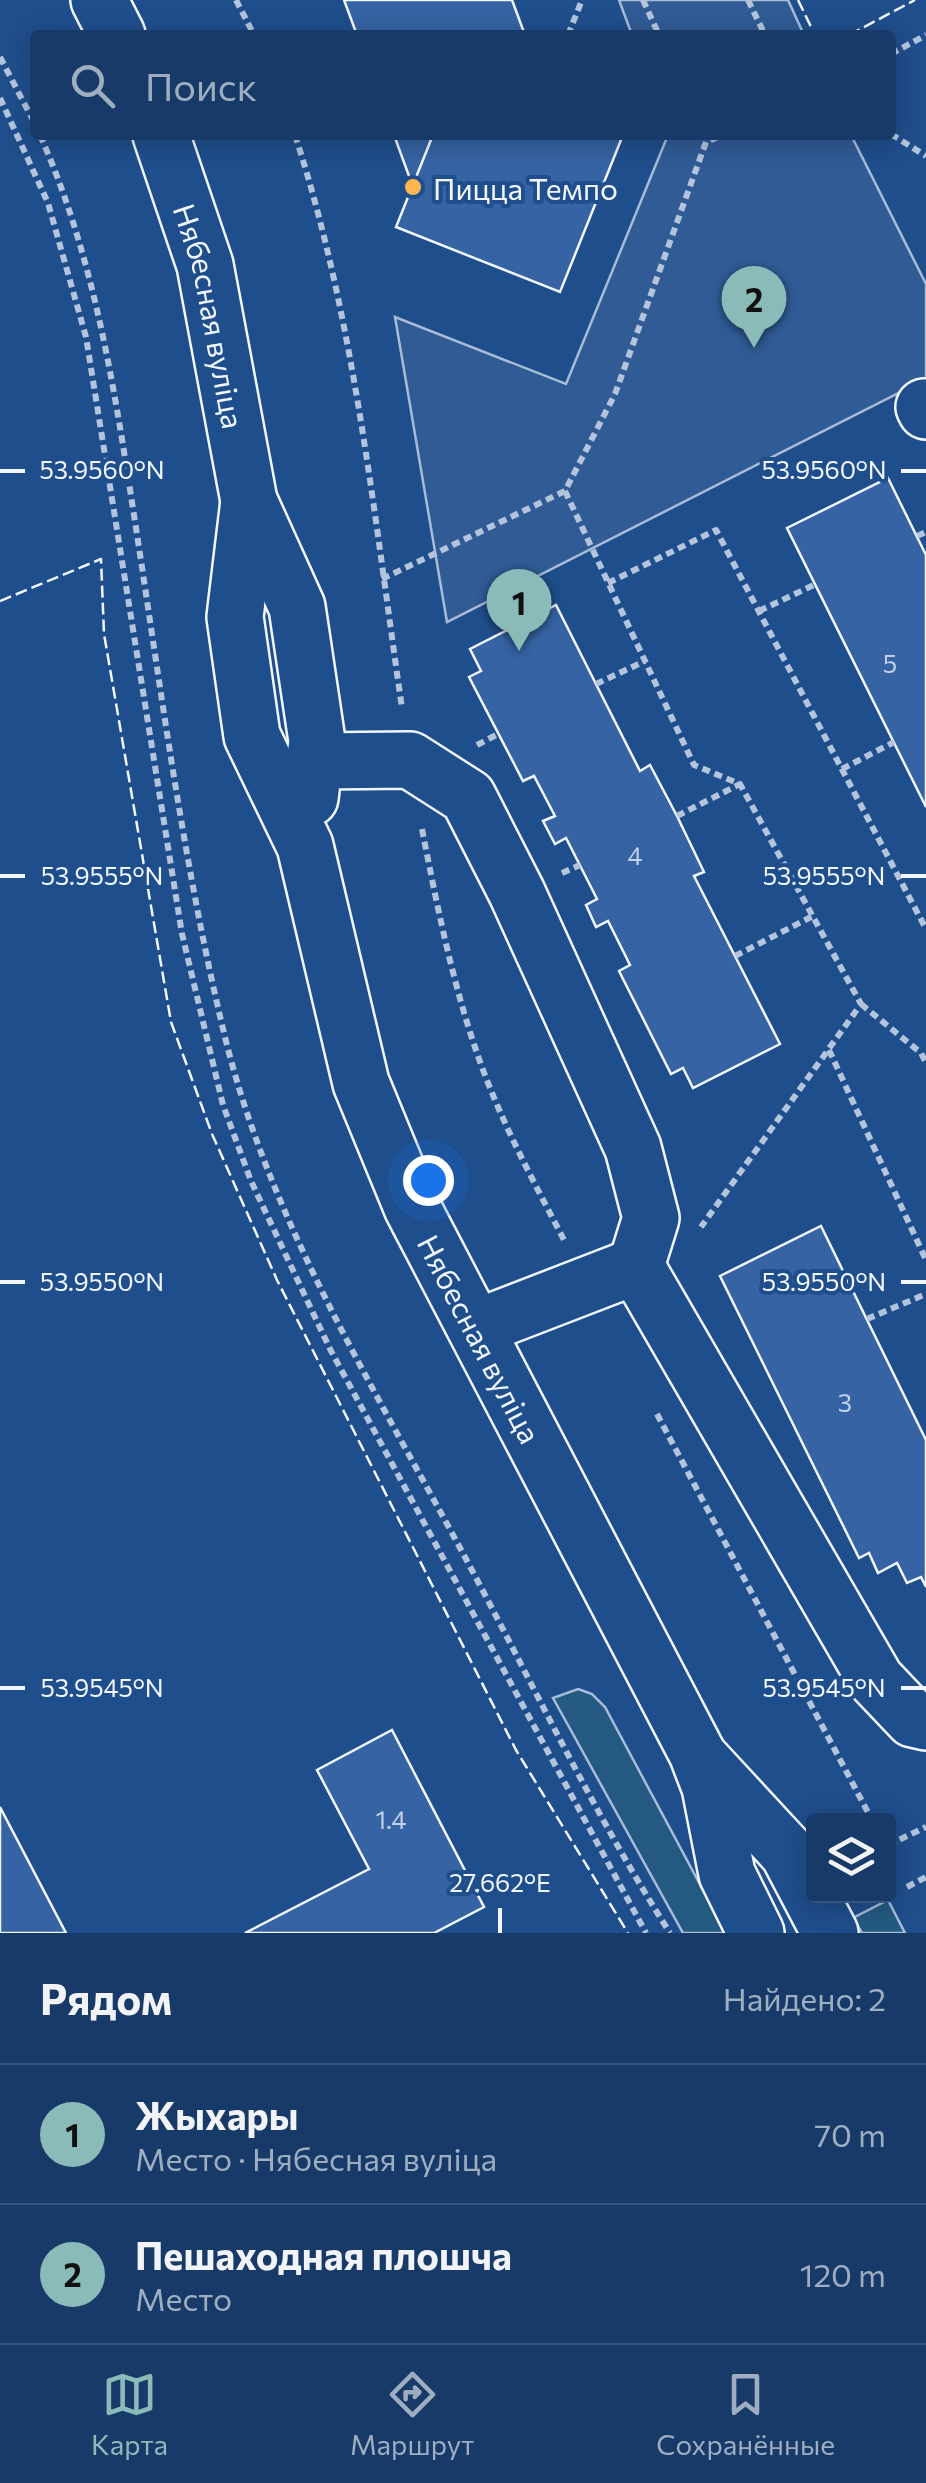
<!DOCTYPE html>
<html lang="ru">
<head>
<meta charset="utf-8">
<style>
  body { margin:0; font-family:Commissioner,sans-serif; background:#244571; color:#f1f3f6 }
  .controls { position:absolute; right:30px; bottom:30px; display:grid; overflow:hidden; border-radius:10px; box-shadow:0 5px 25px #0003 }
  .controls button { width:90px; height:90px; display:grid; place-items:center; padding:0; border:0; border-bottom:2px solid #36547d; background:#173a69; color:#f1f3f6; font:50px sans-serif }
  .you { position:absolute; left:428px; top:1180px; width:35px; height:35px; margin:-25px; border:8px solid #fff; border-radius:50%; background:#1a73e8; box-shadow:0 0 0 15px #1a73e833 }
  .badge { display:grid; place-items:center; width:65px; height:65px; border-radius:50%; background:#8bbbb9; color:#111; font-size:32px; font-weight:700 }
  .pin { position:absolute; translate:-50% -82px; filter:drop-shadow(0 2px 5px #0008) }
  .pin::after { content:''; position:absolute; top:52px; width:35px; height:30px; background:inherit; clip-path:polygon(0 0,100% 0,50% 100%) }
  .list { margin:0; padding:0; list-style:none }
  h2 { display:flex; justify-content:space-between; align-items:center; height:130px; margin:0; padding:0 40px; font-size:42px }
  h2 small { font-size:32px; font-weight:400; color:#9eadc0 }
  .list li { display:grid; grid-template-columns:65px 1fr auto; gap:30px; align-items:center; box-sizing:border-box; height:140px; padding:0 40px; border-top:2px solid #36547d }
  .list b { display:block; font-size:38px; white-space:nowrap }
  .list p { margin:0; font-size:32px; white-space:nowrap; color:#9eadc0 }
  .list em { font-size:32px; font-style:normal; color:#9eadc0 }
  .icon { flex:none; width:55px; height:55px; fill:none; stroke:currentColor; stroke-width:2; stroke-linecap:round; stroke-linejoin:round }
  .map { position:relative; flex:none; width:926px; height:1933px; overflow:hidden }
  .search { position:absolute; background:#173a69; box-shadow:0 5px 25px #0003; left:30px; right:30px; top:30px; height:110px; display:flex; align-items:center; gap:25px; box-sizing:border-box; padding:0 35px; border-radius:10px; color:#9eadc0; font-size:38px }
  .sheet { height:410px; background:#173a69 }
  nav { display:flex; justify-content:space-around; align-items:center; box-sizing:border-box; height:140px; border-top:2px solid #36547d; background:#173a69; font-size:28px; color:#9eadc0 }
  nav a { display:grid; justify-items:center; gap:5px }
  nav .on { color:#8bbbb9 }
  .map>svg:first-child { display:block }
</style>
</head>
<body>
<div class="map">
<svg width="926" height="1933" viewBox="0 0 926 1933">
  <rect width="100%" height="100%" fill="#1f4e8c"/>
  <g fill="#245a82" stroke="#a8bbd7" stroke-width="2.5">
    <path d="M578,1689L592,1694L605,1707L726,1933H683L553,1698Z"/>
    <path d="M888,1900L905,1933H862L853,1918Z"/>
  </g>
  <g fill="#305b95" stroke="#a8bbd7" stroke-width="2.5">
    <path d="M619,0H788L804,35H632Z"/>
    <path d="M668,135H851L926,284V379L447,622L395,317L566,384Z"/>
  </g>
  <g fill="#3563a3" stroke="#f2f6ff" stroke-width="2.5">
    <path d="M344,0H512L525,35H357Z"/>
    <path d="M394,135H433L413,187Z"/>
    <path d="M433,135H623L560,292L396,227Z"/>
    <path d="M888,478L926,555V807L787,528Z"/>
    <path d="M556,605L640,771L650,765L677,816L704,872L694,876L780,1044L693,1088L683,1068L671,1074L619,971L630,965L608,921L596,927L586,905L597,899L566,838L555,844L543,821L555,816L534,776L523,781L469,677L481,671L470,649Z"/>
    <path d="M821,1226L926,1440V1587L921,1577L907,1583L897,1563L878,1573L869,1553L859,1558L720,1276Z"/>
    <path d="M392,1730L484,1907L434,1933H245L369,1869L317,1770Z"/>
    <path d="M0,1807L66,1933H0Z"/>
  </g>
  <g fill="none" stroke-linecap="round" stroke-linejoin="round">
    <g stroke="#f2f6ff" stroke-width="60">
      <g id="minor">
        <path d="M99,0L117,35"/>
        <path id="s1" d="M161,135L205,265L249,501L297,607L317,741L310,798"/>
        <path d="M924,407L926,411"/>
        <path id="s2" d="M249,501L235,617L252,736L305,846L361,1083L412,1207L697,1753L710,1787L727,1874L756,1933"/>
        <path d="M316,761L410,760L468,797L517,893L633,1148L651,1218L636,1266L876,1680L913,1719L926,1722"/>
        <path d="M478,1327L636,1266"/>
        <path d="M702,1760L788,1853L830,1933"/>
      </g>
    </g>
    <g stroke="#b3c4dc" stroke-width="6" stroke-dasharray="8 5" stroke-linecap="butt">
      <path d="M236,0L254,35"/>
      <path d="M643,0L659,35"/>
      <path d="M748,0L765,35"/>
      <path d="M568,35L582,0"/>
      <path d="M891,54L926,35"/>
      <path d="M0,57L35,124"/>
      <path d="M0,98L48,203L86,337L182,934L223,1105L251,1181L330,1349L646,1933"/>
      <path d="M891,134L926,156"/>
      <path d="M40,135C96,261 115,393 136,528C162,697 184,867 224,1033C269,1221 376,1391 466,1559C533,1684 594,1814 670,1933"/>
      <path d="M295,135C355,319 374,517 402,708"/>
      <path d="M565,491L694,765L740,784L861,1004L701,1227"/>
      <path d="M917,536L926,532"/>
      <path d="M382,579L565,491L615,394L706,142L723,135"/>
      <path d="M608,583L716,530L926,929"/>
      <path d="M759,611L816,584"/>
      <path d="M596,684L645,661"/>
      <path d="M477,745L498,734"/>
      <path d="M842,769L894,742"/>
      <path d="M677,816L740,784"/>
      <path d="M422,829C439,916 457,1006 490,1088C511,1140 538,1190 564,1240"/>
      <path d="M562,873L580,865"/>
      <path d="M735,956L813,916"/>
      <path d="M861,1004L921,1053L926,1063"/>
      <path d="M829,1050L926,1260"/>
      <path d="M867,1319L926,1294"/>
      <path d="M657,1414L872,1820"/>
      <path d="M888,1845L926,1827"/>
      <path d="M907,1887L926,1877"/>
    </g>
    <use href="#minor" stroke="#1f4e8c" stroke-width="55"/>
    <g stroke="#f2f6ff" stroke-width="2.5" stroke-dasharray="12 5" stroke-linecap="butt">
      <path d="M798,0L815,35"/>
      <path d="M849,35L915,0"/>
      <path d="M0,601L101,559L104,634L171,1022L212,1134L277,1280L516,1750L628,1933"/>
    </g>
  </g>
  <path fill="none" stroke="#f2f6ff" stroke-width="4" d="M0,471H25M901,471H926M0,876H25M901,876H926M0,1282H25M901,1282H926M0,1688H25M901,1688H926M500,1908V1933"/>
  <circle fill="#ffb74d" stroke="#1f4e8c" stroke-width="4" cx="413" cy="187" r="10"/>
  <g text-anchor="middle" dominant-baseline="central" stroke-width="8" stroke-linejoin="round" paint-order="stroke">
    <g font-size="25" fill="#c3d1e8">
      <text x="890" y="663">5</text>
      <text x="635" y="855">4</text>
      <text x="845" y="1402">3</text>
      <text x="391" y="1819">1.4</text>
    </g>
    <g font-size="30" fill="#f2f6ff" stroke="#1f4e8c" text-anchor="start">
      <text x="433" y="187">Пицца Темпо</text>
    </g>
    <g font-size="30" fill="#f2f6ff" stroke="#1f4e8c">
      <text stroke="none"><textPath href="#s1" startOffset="188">Нябесная вуліца</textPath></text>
      <text stroke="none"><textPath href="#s2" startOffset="885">Нябесная вуліца</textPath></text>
    </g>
  </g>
  <g font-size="25" text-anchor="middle" fill="#f2f6ff" stroke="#1f4e8c" stroke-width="8" stroke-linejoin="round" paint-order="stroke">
    <text x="102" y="479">53.9560°N</text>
    <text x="824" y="479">53.9560°N</text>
    <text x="102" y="885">53.9555°N</text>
    <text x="824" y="885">53.9555°N</text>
    <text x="102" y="1291">53.9550°N</text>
    <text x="824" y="1291">53.9550°N</text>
    <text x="102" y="1697">53.9545°N</text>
    <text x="824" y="1697">53.9545°N</text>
    <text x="500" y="1892">27.662°E</text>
  </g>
</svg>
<div class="controls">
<button><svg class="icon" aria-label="layers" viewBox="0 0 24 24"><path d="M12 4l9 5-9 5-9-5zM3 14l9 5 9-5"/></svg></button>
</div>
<div class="you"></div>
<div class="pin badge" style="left:519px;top:651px">1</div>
<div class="pin badge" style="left:754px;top:348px">2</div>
<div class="search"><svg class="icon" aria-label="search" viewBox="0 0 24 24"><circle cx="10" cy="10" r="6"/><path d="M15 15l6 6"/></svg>Поиск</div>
</div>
<section class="sheet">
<h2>Рядом<small>Найдено: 2</small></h2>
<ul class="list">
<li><span class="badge">1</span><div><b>Жыхары</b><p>Место · Нябесная вуліца</p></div><em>70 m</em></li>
<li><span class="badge">2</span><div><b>Пешаходная плошча</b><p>Место</p></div><em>120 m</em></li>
</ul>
</section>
<nav>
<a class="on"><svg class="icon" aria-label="map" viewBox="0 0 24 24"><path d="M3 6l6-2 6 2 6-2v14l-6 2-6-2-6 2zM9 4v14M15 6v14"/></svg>Карта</a>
<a><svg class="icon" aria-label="directions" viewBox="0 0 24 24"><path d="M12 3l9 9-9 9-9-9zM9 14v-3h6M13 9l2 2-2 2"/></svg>Маршрут</a>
<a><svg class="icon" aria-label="saved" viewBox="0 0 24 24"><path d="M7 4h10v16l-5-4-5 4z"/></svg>Сохранённые</a>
</nav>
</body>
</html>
